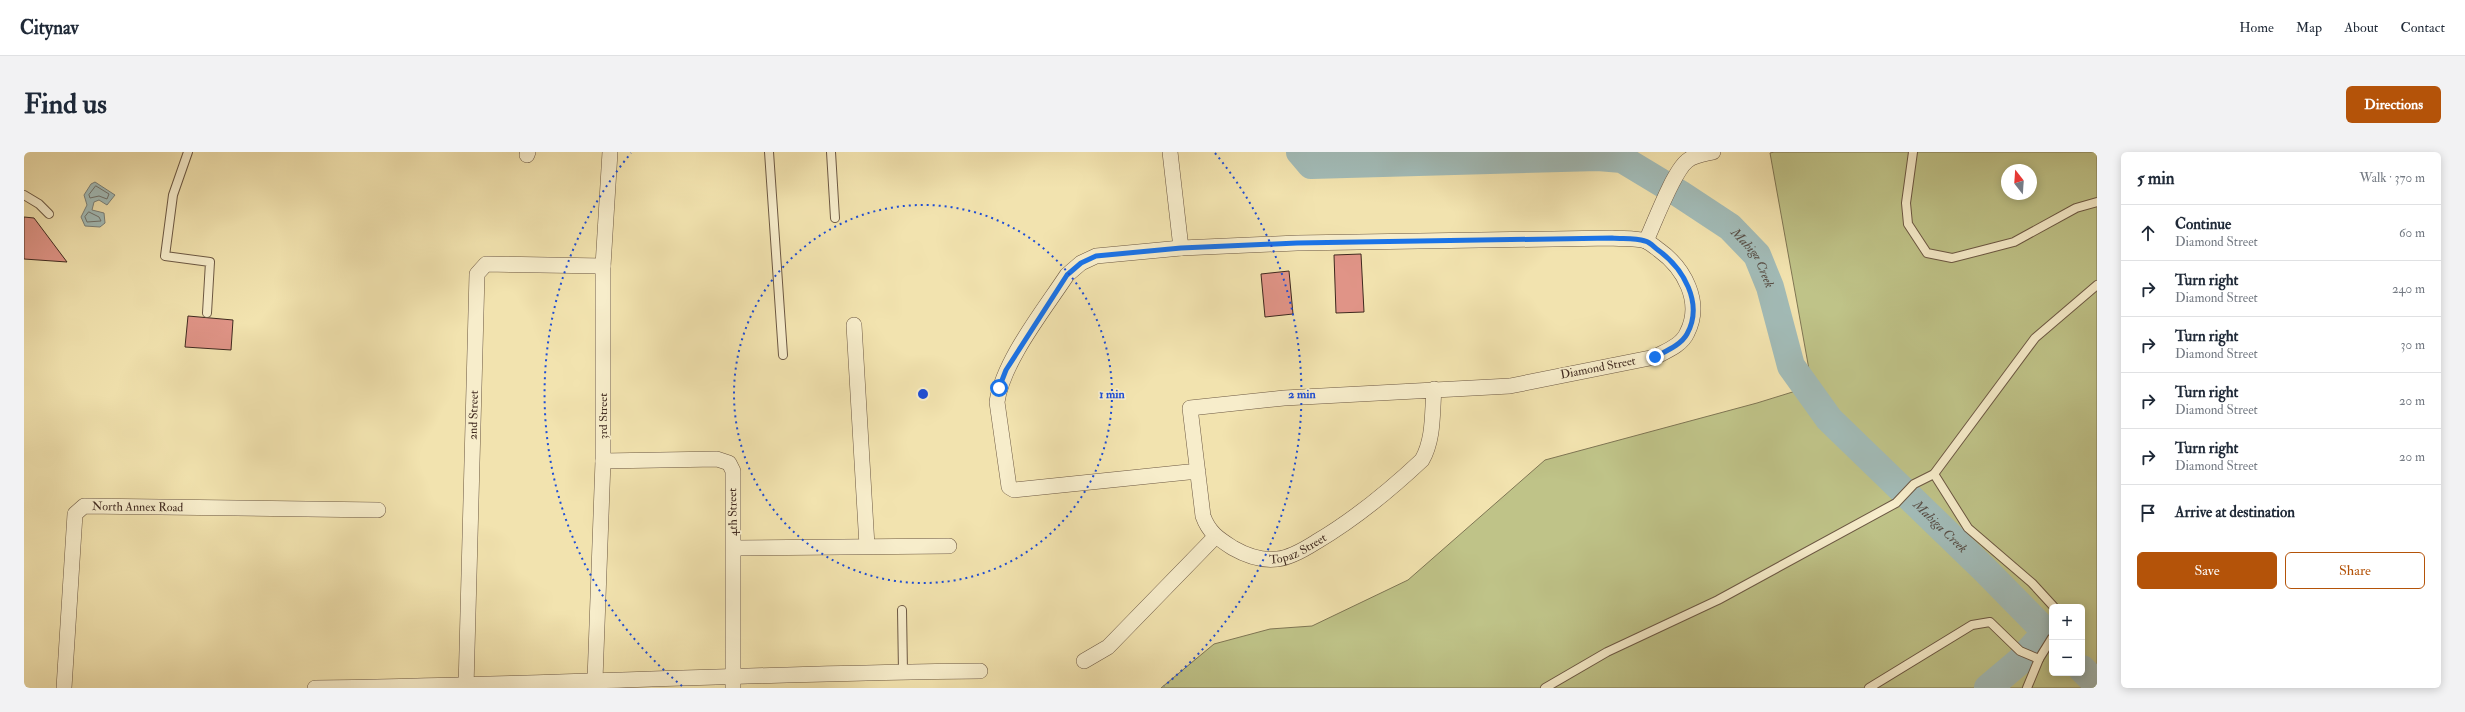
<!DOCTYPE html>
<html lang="en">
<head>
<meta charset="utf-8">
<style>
  body { margin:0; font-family:"IM FELL Double Pica",serif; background:#f2f2f3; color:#1f2937 }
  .controls { position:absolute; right:12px; bottom:12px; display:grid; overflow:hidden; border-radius:6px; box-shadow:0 2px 10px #0003 }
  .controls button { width:36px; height:36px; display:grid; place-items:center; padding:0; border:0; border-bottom:1px solid #e0e1e3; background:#fff; color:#1f2937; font:20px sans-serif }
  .compass { position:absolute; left:1977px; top:12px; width:36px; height:36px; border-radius:50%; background:#fff; box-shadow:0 2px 10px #0003; rotate:343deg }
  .stop { position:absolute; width:12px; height:12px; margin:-9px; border:3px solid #1a73e8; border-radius:50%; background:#fff }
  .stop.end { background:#1a73e8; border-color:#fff; box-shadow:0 1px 4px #0008 }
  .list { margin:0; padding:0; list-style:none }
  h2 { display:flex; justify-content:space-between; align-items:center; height:52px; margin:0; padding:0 16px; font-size:17px }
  h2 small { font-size:13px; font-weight:400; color:#747a83 }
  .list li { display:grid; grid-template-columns:26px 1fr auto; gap:12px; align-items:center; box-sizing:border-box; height:56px; padding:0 16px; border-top:1px solid #e0e1e3 }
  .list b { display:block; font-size:15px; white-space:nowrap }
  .list p { margin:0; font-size:13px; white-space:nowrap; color:#747a83 }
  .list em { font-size:13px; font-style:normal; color:#747a83 }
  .actions { display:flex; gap:8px; padding:12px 16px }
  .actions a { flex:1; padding:9px 0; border:1px solid #b45309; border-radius:6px; text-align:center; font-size:14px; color:#b45309 }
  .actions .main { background:#b45309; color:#fff }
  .icon { flex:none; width:22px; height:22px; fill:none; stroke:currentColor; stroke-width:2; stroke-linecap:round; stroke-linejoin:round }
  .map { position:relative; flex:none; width:2073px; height:536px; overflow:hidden; border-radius:6px }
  header { display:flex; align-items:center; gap:24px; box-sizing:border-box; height:56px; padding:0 20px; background:#fff; border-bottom:1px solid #e0e1e3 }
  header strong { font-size:19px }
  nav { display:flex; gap:22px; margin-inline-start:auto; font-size:14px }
  .intro { display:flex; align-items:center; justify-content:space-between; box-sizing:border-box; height:96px; padding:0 24px }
  h1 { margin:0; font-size:28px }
  .button { padding:10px 18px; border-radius:6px; background:#b45309; color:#fff; font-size:14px; font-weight:700 }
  main { display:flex; gap:24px; padding:0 24px }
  aside { flex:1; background:#fff; border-radius:6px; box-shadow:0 2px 10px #0003 }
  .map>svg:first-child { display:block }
</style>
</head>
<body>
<header>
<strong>Citynav</strong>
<nav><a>Home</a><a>Map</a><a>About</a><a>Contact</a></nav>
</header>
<div class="intro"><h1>Find us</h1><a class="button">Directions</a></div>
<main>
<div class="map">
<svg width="2073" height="536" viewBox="0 0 2073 536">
  <rect width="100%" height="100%" fill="#f2e3af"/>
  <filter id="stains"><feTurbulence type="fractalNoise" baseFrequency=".005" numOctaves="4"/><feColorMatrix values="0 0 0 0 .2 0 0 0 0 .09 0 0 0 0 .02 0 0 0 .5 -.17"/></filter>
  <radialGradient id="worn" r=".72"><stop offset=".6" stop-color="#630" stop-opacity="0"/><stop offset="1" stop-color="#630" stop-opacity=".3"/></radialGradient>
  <path fill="#bfc388" stroke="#7f7654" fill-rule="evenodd" d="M1750,0H2073V536H1137L1190,492L1246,477L1288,474L1384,428L1521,308L1733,251L1788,234L1746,1ZM1983,18H2007V42H1983ZM2028,455H2058V521H2028Z"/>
  <path fill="#a2bbb7" stroke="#7a817a" d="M71,30L91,43L83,53L75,48L70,50L68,58L80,61L81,71L76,75L61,74L57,65L63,53L60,43L67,32Z"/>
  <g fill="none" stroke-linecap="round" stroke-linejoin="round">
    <g stroke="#70726b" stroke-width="1">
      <path d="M72,34L85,42L83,47L75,44L66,46L65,43Z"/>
      <path d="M65,60L75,65L77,69L63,70L61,65Z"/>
    </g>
    <g stroke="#a2bbb7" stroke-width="28">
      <path id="s1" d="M1276,0L1287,13L1574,5L1598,7L1656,42L1706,75L1733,103L1746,135L1767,214L1805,267L1960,417L2028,486"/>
      <path d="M2058,517L2073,532"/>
      <path d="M1964,536L1996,509L2022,480"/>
    </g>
  </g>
  <g fill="#e09487" stroke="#3f291f">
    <path d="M0,65L10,66L43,110L0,107Z"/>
    <path d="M1337,102L1340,160L1312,161L1310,103Z"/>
    <path d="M1265,119L1269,162L1241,165L1237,122Z"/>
    <path d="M164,164L209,168L207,198L161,195Z"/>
  </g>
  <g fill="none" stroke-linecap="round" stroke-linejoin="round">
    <g stroke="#6c5843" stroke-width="10">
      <g id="service">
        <path d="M164,0L149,43L141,104L186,110L183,161"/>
        <path d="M745,0L759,203"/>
        <path d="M807,0L811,66"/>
        <path d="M1889,0L1882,51L1884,72L1903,101L1928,106L1990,90L2052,56L2073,50"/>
        <path d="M0,43L15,52L25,62"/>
        <path d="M1910,322L1944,376L2008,431L2030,455"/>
        <path d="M878,458L879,520"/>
        <path d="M2015,507L2028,486"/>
        <path d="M1521,536L1583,500L1694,448L1872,351L1890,332L1910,322L2011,186L2073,133"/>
        <path d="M1845,536L1948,473L1966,470L1996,499L2015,507L2003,536"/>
      </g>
    </g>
    <g stroke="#6c5843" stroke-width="16">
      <g id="minor">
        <path d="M1146,0L1157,96"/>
        <path d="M503,3L504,0"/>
        <path d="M1622,89C1630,72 1649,20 1663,9C1670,3 1680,2 1689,0"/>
        <path d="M830,173L843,394"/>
        <path d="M579,309L693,307L705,311L709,319V536"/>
        <path id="s2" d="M1174,319L990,338L985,335L973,250C979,209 1020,158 1043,123L1057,111L1072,104L1157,96L1273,91L1588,86C1598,87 1612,86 1622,89C1626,91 1631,95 1635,98C1660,116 1679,150 1663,181C1658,193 1642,199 1631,205L1486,234L1260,246L1166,256L1179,364C1185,381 1195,387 1209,396C1223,404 1237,409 1253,407C1266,406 1281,397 1292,390C1331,367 1365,339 1398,308C1410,287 1408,261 1410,237"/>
        <path d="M710,396L925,394"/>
        <path d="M1060,509L1084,495L1191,385"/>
        <path d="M571,528L579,309V114L586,0"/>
        <path id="s3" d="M40,536L51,362L60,354L354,358"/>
        <path d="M291,536C513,533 734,521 956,519"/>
        <path id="s4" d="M442,536L453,122L462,112L579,114"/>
      </g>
    </g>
    <use href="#service" stroke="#f7edcb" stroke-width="8"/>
    <use href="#minor" stroke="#f7edcb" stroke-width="15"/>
  </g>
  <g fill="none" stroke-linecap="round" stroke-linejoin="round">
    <path stroke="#1a73e8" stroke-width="5" d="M975,236L982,218L1043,123L1057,111L1072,104L1157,96L1273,91L1588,86C1599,87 1611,86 1621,89C1626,90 1630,95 1634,98C1659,116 1680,151 1663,182C1657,193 1642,199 1631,205"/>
  </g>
  <g fill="none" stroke="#1d4ed8" stroke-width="2" stroke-dasharray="2 4">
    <circle cx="899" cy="242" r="189"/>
    <path d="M658 534A379 379 0 0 1 607 1M1191 1A379 379 0 0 1 1140 534"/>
  </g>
  <g text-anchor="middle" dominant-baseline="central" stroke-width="3.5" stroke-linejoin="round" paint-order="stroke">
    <g font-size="12" fill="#3f291f" stroke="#f7edcb">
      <text transform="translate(1574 216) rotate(-11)">Diamond Street</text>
      <text stroke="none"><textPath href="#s4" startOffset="273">2nd Street</textPath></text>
      <text transform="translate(579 264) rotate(-90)">3rd Street</text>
      <text stroke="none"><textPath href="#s3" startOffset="240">North Annex Road</textPath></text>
      <text transform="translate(709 360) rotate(-91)">4th Street</text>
      <text stroke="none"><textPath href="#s2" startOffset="1852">Topaz Street</textPath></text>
    </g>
    <g font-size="13" font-style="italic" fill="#584e45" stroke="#f7edcb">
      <text stroke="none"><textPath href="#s1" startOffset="495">Mahiga Creek</textPath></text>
      <text stroke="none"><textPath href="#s1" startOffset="831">Mahiga Creek</textPath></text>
    </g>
  </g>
  <circle cx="899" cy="242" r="6" fill="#1d4ed8" stroke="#f7edcb" stroke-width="2"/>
  <g font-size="12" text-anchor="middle" font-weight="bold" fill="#1d4ed8" stroke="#f7edcb" stroke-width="3.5" stroke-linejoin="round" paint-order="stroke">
    <text x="1088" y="246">1 min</text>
    <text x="1278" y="246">2 min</text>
  </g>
  <rect width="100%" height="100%" filter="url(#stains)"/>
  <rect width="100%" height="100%" fill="url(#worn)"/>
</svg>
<div class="controls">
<button>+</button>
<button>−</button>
</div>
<svg class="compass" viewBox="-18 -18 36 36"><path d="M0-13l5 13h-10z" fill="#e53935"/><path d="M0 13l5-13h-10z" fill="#747a83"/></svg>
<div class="stop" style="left:975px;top:236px"></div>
<div class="stop end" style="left:1631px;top:205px"></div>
</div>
<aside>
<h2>5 min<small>Walk · 370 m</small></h2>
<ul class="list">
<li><svg class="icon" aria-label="ahead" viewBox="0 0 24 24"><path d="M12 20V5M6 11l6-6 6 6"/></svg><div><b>Continue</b><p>Diamond Street</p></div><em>60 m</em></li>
<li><svg class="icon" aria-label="right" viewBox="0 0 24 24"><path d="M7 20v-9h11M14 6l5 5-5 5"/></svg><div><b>Turn right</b><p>Diamond Street</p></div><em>240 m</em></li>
<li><svg class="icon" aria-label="right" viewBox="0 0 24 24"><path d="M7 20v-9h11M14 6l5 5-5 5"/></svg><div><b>Turn right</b><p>Diamond Street</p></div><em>30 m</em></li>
<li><svg class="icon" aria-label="right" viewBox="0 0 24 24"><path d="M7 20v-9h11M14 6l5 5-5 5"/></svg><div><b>Turn right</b><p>Diamond Street</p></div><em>20 m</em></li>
<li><svg class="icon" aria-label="right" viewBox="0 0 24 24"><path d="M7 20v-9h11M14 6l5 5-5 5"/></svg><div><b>Turn right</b><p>Diamond Street</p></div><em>20 m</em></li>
<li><svg class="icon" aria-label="arrive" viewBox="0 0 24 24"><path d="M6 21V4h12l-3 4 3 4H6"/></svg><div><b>Arrive at destination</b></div></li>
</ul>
<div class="actions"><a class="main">Save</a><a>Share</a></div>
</aside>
</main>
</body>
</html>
